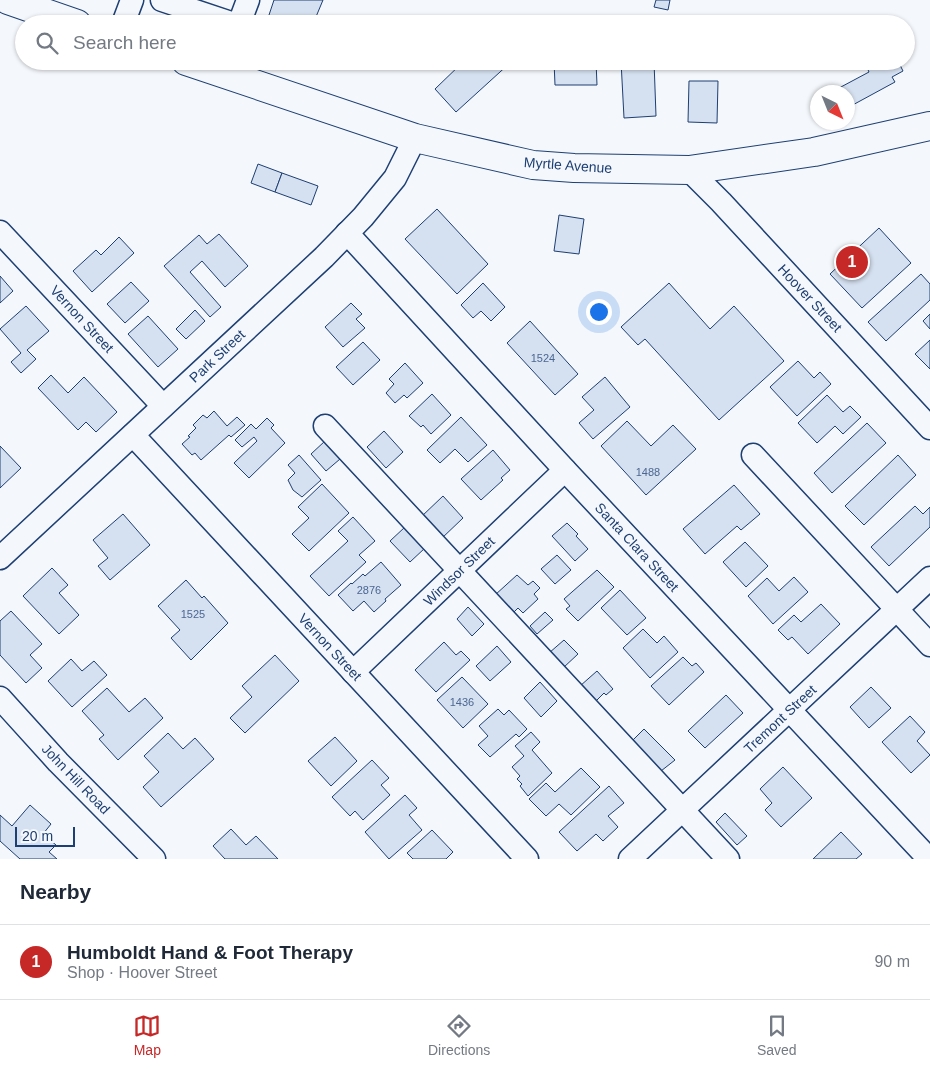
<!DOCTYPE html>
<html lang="en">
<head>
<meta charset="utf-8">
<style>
  body { margin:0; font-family:Helvetica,sans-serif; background:#f2f2f3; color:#1f2937 }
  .compass { position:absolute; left:810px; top:85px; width:45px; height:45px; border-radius:50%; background:#fff; box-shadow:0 1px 4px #0004; rotate:137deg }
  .scale { position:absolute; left:15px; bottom:12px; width:60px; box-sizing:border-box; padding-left:5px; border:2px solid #1d3f73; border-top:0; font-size:14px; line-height:18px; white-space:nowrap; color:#1d3f73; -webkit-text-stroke:4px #f4f7fb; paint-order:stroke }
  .you { position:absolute; left:598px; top:311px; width:18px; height:18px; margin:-12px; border:4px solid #fff; border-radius:50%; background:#1a73e8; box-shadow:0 0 0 8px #1a73e833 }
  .badge { display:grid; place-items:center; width:32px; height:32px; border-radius:50%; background:#c62828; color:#fff; font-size:16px; font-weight:700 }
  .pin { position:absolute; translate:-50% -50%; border:2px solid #fff; box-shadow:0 1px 5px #0006 }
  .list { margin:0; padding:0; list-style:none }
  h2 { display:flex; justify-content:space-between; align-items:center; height:65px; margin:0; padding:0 20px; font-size:21px }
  h2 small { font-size:16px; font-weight:400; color:#747a83 }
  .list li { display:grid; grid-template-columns:32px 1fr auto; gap:15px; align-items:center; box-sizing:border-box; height:75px; padding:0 20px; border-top:1px solid #e0e1e3 }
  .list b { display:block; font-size:19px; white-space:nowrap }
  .list p { margin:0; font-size:16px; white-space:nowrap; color:#747a83 }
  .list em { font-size:16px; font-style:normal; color:#747a83 }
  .icon { flex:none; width:28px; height:28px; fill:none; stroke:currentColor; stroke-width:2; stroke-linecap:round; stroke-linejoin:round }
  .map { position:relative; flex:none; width:930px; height:859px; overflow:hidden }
  .search { position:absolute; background:#fff; box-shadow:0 1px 4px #0004; left:15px; right:15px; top:15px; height:55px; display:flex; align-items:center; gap:12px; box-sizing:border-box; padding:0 18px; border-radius:28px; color:#747a83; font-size:19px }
  .sheet { height:140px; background:#fff }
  nav { display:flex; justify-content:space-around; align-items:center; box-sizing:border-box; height:70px; border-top:1px solid #e0e1e3; background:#fff; font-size:14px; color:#747a83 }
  nav a { display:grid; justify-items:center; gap:2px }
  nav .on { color:#c62828 }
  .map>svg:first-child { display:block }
</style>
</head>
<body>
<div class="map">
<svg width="930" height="859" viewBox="0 0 930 859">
  <rect width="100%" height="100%" fill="#f4f7fb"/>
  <g fill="#d5e0f0" stroke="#1d3f73">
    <path d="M274,0H323L313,24H266Z"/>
    <path d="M656,0H670L668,10L654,7Z"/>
    <path d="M282,61H299L297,67Z"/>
    <path d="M464,61L511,62L456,112L435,89Z"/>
    <path d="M554,61H596L597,85H555Z"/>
    <path d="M621,61H654L656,116L624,118Z"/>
    <path d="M864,61H898L903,71L892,77L895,82L849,107L848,92H841L839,88L869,72Z"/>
    <path d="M689,81H718L717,123L688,122Z"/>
    <path d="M258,164L282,173L275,192L251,183Z"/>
    <path d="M282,173L318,186L311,205L275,192Z"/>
    <path d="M437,209L488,264L457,294L405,239Z"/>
    <path d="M559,215L584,219L579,254L554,251Z"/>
    <path d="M879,228L911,263L862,308L830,274Z"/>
    <path d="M219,234L248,266L225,287L202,261L190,272L221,307L210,317L164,266L199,235L207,244Z"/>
    <path d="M119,237L134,253L92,292L73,271L96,250L101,255Z"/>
    <path d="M921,274L930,284V300L886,341L868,322Z"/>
    <path d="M0,276L13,291L0,303Z"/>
    <path d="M131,282L149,301L125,323L107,304Z"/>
    <path d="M483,283L505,307L491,321L481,311L473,318L461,305Z"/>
    <path d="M669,283L710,329L734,306L784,361L719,420L645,339L638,345L621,327Z"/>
    <path d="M351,303L362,314L356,319L365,328L343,347L325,327Z"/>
    <path d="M26,306L49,331L27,350L36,359L21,373L11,362L21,353L0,329Z"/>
    <path d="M195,310L205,321L186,339L176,329Z"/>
    <path d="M930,314V329L923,321Z"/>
    <path d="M148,316L178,349L158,367L128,334Z"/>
    <path d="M530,321L578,374L555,395L507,343Z"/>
    <path d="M930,340V369L915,354Z"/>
    <path d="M363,342L380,360L353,385L336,367Z"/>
    <path d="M798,361L814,378L820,372L831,384L797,416L770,387Z"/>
    <path d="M405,363L423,383L407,398L404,395L395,403L386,393L394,384L389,379Z"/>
    <path d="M51,375L68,393L84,377L117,412L96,432L86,422L78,430L38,388Z"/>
    <path d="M605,377L630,407L593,439L579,423L594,410L582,397Z"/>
    <path d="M432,394L451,415L431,434L423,425L421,427L409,416Z"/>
    <path d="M827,395L843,412L850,406L861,417L843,434L835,426L817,443L798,423Z"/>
    <path d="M214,411L227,426L237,417L245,425L231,437L229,435L201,460L195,453L192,455L182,444L190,437L188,436L196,428L193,425L203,415L207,418Z"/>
    <path d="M461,417L487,445L468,462L455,449L440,463L427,450Z"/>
    <path d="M267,418L274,425L271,428L285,443L249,478L234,463L257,441L254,437L242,447L235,440L251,424L256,429Z"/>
    <path d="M627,421L651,446L673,425L696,449L646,495L601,446Z"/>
    <path d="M867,423L886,443L832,493L814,473Z"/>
    <path d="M384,431L403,452L386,468L367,447Z"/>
    <path d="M325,441L340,459L326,471L311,454Z"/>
    <path d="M0,446L21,468L0,488Z"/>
    <path d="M493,450L510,470L501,478L503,480L481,500L461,479Z"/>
    <path d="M299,455L321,480L302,497L293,490L288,480L295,473L288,465Z"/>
    <path d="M898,455L916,475L864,525L845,506Z"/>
    <path d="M322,484L349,513L309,551L292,534L309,518L298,507Z"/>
    <path d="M734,485L760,514L741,530L737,526L705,554L683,529Z"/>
    <path d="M443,496L463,518L441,539L421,517Z"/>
    <path d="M915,506L923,514L930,507V527L889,566L871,547Z"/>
    <path d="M123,514L150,545L110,580L98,566L108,558L93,540Z"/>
    <path d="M353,517L375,541L359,555L366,562L329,596L310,576L348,541L338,531Z"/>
    <path d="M567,523L578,534L576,536L588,549L575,561L552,536Z"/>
    <path d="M405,527L425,548L410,562L390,541Z"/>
    <path d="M745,542L768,566L746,587L723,562Z"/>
    <path d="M557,555L571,570L555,584L541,569Z"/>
    <path d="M381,562L401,585L385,599L386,601L374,612L364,601L353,611L338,595L351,583L352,584L363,574L365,576Z"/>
    <path d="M52,568L68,585L59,593L79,615L59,634L23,596Z"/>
    <path d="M597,570L614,587L578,621L566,609L570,606L564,599Z"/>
    <path d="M517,575L528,585L533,581L540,588L534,594L538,599L523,613L518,608L512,614L495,595Z"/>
    <path d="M794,577L808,592L773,624L748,596L767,578L779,591Z"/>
    <path d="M186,580L202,598L204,596L228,623L191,660L171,638L180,630L158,606Z"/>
    <path d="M620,590L646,618L627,635L601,608Z"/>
    <path d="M821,604L840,624L808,654L792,637L788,640L778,630L794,615L801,622Z"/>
    <path d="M468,607L484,624L472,636L457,619Z"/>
    <path d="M11,611L42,644L30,655L42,668L26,683L0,655V621Z"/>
    <path d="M545,612L553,620L537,634L530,626Z"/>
    <path d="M643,629L657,643L664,636L678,652L650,678L623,648Z"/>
    <path d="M564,640L578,654L563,668L549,653Z"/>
    <path d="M444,642L456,655L461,651L470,660L436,692L415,670Z"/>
    <path d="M497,646L511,662L490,681L476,666Z"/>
    <path d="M275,655L299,681L245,733L230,718L252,697L242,686Z"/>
    <path d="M683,657L692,666L696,663L704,672L669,705L651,686Z"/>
    <path d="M71,659L82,671L94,661L107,675L72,707L48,681Z"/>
    <path d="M597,671L613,689L606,695L604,693L595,702L580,686Z"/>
    <path d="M462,677L488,704L463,728L437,700Z"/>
    <path d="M540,682L557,701L541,717L524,698Z"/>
    <path d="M871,687L891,708L869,728L850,707Z"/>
    <path d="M107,688L129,712L145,698L163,718L118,760L99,739L104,735L82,711Z"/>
    <path d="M726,695L743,713L705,748L688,731Z"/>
    <path d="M498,709L504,715L509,710L527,729L519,737L516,734L490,757L478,745L488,736L479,726Z"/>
    <path d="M910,716L925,732L917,741L930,755L911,773L882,742Z"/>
    <path d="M644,729L675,760L661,771L631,742Z"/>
    <path d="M531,732L540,742L532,750L552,773L528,796L520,786L522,784L517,779L520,776L512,767L524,756L515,746Z"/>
    <path d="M168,733L183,749L195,738L214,759L161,807L143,787L159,772L144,756Z"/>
    <path d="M335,737L357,761L331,786L308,761Z"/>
    <path d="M372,760L389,778L381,785L390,795L363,820L355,811L350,816L332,797Z"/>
    <path d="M783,767L812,798L781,827L765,810L772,803L760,789Z"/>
    <path d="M581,768L600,787L571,815L559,804L546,816L529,799L546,783L555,792Z"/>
    <path d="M609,786L624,803L608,816L618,827L603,841L596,834L577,851L559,832Z"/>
    <path d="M405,795L417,808L409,815L422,830L389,859L365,832Z"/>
    <path d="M30,805L51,824L43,834L56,845L49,852L57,859H20L0,841V815L12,826Z"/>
    <path d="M725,813L747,836L737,845L716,822Z"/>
    <path d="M231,829L246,845L256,836L278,859H225L213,846Z"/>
    <path d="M432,830L453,852L446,859H413L407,853Z"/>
    <path d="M841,832L862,854L856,859H813Z"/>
  </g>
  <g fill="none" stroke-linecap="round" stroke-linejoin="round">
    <g stroke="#1d3f73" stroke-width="25">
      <g id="minor">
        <path d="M162,0L234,24"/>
        <path d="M123,24L132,0"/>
        <path d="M239,24L248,0"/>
        <path d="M689,170L721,202L930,428"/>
        <path d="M0,232L163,406"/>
        <path d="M347,233L565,470L929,859"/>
        <path d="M325,426L728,859"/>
        <path d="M133,435L527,859"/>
        <path d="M753,455L930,645"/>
        <path d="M0,558L324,257L363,217L395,178L415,138"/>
        <path d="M353,672L565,470"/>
        <path d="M0,698L58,762L154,859"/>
        <path d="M630,859L930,578"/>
      </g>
    </g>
    <g stroke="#1d3f73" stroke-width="30">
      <g id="major">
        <path d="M8,0L77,24"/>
        <path d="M186,61L415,138L533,165L574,168L689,170L814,152L930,126"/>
      </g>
    </g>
    <use href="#minor" stroke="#f4f7fb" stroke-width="22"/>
    <use href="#major" stroke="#f4f7fb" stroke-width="28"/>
  </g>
  <g text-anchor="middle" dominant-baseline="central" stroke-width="4" stroke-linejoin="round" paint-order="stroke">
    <g font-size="11" fill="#4b6792">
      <text x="543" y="358">1524</text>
      <text x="648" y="472">1488</text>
      <text x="369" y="590">2876</text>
      <text x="193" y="614">1525</text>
      <text x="462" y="702">1436</text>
    </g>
    <g font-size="14" fill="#1d3f73" stroke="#f4f7fb">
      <text transform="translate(568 165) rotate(4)">Myrtle Avenue</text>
      <text transform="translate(810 298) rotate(47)">Hoover Street</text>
      <text transform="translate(82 319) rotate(47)">Vernon Street</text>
      <text transform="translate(217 356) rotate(-43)">Park Street</text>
      <text transform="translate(637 547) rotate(47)">Santa Clara Street</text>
      <text transform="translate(459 571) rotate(-44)">Windsor Street</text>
      <text transform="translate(330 647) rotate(47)">Vernon Street</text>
      <text transform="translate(780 719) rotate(-43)">Tremont Street</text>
      <text transform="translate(76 779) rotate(46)">John Hill Road</text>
    </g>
  </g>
</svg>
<svg class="compass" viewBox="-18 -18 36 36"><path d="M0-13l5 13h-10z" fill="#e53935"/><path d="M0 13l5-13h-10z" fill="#747a83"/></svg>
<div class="scale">20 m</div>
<div class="you"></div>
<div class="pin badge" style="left:852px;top:262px">1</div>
<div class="search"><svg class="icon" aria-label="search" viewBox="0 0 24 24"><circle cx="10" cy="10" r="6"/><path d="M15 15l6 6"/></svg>Search here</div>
</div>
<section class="sheet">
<h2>Nearby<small></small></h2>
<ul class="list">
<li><span class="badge">1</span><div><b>Humboldt Hand &amp; Foot Therapy</b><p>Shop · Hoover Street</p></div><em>90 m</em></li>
</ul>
</section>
<nav>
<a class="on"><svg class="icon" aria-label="map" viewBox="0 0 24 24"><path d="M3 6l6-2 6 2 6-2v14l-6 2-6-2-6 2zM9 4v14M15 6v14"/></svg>Map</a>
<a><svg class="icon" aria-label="directions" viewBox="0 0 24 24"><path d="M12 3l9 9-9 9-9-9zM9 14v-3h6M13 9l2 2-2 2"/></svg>Directions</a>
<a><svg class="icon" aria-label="saved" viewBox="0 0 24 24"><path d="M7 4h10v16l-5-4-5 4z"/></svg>Saved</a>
</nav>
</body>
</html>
